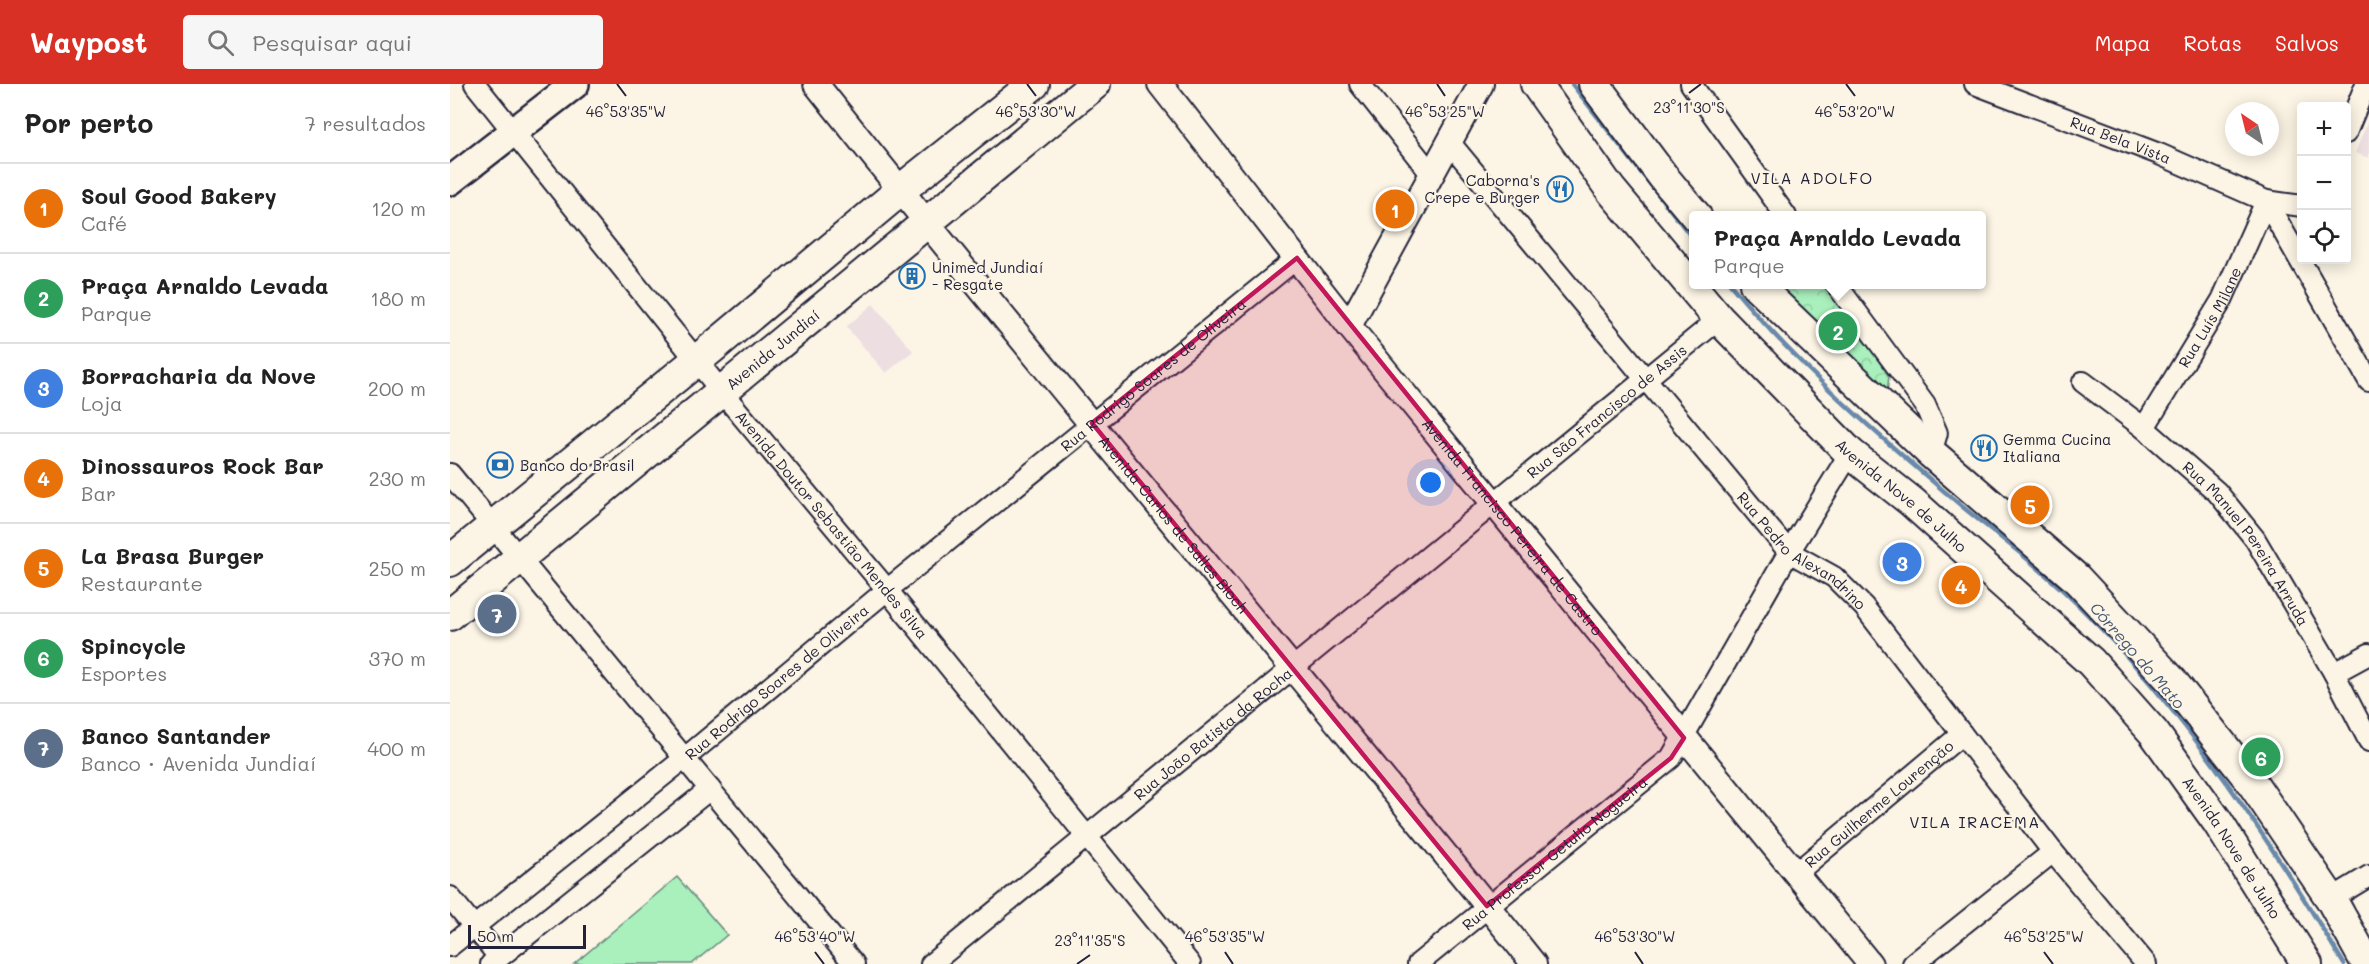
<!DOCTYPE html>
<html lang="pt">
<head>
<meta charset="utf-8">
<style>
  body { margin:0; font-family:Mali,sans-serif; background:#f6f6f6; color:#222 }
  .controls { position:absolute; right:18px; top:18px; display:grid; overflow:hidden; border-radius:6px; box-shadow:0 3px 15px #0003 }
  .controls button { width:54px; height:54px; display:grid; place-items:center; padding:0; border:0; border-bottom:2px solid #e0e0e0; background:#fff; color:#222; font:30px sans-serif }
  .compass { position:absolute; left:1775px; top:18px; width:54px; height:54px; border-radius:50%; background:#fff; box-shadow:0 3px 15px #0003; rotate:325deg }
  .scale { position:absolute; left:18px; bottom:15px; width:118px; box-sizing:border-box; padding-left:6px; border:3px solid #22223b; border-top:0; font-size:16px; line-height:21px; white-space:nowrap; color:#22223b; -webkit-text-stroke:4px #fcf5e5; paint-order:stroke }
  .you { position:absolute; left:981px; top:399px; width:21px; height:21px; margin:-15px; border:4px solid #fff; border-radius:50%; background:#1a73e8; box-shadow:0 0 0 9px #1a73e833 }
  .badge { display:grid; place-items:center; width:39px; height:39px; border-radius:50%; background:#d93025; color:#fff; font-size:20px; font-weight:700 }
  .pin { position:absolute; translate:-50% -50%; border:3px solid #fff; box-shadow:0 2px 6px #0006 }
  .popup { position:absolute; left:1239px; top:127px; width:297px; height:78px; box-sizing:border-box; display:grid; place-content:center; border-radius:6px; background:#fff; filter:drop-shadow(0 2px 4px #0005); font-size:20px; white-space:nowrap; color:#767676 }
  .popup b { font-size:22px; color:#222 }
  .popup::after { content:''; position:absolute; left:50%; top:100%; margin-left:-12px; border:12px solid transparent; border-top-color:#fff }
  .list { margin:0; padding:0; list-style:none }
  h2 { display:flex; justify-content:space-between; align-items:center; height:78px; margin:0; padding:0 24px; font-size:26px }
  h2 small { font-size:20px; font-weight:400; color:#767676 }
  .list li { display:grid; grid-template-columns:39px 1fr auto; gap:18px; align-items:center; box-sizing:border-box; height:90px; padding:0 24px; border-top:2px solid #e0e0e0 }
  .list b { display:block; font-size:22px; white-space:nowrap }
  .list p { margin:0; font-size:20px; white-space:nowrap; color:#767676 }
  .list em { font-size:20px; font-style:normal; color:#767676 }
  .icon { flex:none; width:33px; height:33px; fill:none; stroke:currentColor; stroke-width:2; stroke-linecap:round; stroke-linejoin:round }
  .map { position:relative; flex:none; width:1919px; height:880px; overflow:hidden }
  header { display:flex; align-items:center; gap:36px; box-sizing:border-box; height:84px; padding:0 30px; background:#d93025; color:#fff }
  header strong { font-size:28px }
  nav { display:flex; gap:33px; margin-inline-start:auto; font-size:21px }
  .search { width:420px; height:54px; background:#f6f6f6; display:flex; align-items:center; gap:15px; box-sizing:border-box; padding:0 21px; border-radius:6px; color:#767676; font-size:22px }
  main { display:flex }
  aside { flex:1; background:#fff }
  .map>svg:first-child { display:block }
</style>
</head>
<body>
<header>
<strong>Waypost</strong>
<div class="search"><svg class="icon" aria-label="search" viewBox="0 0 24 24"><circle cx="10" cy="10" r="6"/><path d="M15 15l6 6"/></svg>Pesquisar aqui</div>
<nav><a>Mapa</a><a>Rotas</a><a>Salvos</a></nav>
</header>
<main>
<aside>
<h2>Por perto<small>7 resultados</small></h2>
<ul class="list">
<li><span class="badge" style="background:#e8710a">1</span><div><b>Soul Good Bakery</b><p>Café</p></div><em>120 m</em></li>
<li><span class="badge" style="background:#2e9e5b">2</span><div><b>Praça Arnaldo Levada</b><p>Parque</p></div><em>180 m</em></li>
<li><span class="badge" style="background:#3f7fe0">3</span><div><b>Borracharia da Nove</b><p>Loja</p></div><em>200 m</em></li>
<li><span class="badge" style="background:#e8710a">4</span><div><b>Dinossauros Rock Bar</b><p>Bar</p></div><em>230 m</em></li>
<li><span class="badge" style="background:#e8710a">5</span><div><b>La Brasa Burger</b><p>Restaurante</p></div><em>250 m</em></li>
<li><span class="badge" style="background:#2e9e5b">6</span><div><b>Spincycle</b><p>Esportes</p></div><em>370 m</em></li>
<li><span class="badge" style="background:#5c6f8a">7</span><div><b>Banco Santander</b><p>Banco · Avenida Jundiaí</p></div><em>400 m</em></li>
</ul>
</aside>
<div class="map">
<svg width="1919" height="880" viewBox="0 0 1919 880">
  <defs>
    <pattern id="park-crowns" width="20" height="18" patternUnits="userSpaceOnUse" patternTransform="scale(1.5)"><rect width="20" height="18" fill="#a9f0bd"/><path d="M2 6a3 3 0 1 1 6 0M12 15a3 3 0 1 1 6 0" fill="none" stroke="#91cea3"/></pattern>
  </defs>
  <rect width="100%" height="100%" fill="#fcf5e5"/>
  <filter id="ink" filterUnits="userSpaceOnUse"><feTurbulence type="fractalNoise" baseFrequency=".0167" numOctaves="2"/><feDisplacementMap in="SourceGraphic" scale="12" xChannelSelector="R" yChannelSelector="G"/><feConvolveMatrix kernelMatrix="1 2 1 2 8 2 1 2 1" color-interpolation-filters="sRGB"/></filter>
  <g filter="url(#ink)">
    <g fill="#eddfe1">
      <path d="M1919,34V74L1905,69Z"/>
      <path d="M423,220L463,267L436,289L396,243Z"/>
    </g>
    <path fill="url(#park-crowns)" stroke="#66897c" stroke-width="1.5" d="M1327,200L1376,201L1439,292L1437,309Z"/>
    <path fill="#a9f0bd" stroke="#66897c" stroke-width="1.5" d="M227,793L277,851L242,880H124Z"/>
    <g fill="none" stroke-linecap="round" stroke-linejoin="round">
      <g stroke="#6989ab" stroke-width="4.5">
        <path d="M1122,0L1244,156"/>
        <path d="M1280,200C1349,284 1432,355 1514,424C1556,458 1600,491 1637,530C1740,634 1819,756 1894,880"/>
      </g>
      <g stroke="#22223b" stroke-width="24">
        <g id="minor">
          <path id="s1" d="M25,0L271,307L429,496L740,880"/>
          <path d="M910,0L982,91"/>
          <path d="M1241,0L1336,132"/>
          <path id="s2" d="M1525,0L1709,70L1816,117L1852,122"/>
          <path d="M1896,49L1916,0"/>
          <path id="s3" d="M1000,59L1339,468L1384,493L1414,523L1603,768L1696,880"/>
          <path d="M1816,117L1919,297"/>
          <path d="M1386,200L1475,321L1487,349L1481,369"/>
          <path id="s4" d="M1633,298L1694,344L1767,408L1805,455L1884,589L1919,657"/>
          <path id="s5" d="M1694,344L1772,216L1816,117"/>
          <path d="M0,390L404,880"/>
          <path d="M1884,589L1919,570"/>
          <path id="s6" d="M1346,789L1512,650"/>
          <path d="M0,813L49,873"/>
          <path d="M1881,815L1919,792"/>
          <path id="s7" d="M0,862L235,674L437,506L847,174"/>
          <path d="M41,880L260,705"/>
          <path id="s8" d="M481,880L1269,235"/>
          <path id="s9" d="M968,880L1221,674L1339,468L1400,369"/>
          <path d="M1463,880L1603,768"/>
        </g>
      </g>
      <g stroke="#22223b" stroke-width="28">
        <g id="tertiary">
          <path id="s10" d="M366,0C601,297 847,585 1084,880"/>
          <path id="s11" d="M710,0L899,242L1420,880"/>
          <path d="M899,242L1031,0"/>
        </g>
      </g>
      <g stroke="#22223b" stroke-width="32">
        <path id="secondary" d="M0,97L125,0"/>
      </g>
      <g stroke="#22223b" stroke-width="34">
        <g id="primary">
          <path id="s12" d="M1086,0L1161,106L1269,235L1400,369L1462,418L1641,578L1704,649L1767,737L1857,880"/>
          <path d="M1144,0L1215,95L1246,132"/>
          <path d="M1305,200L1481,369L1626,494L1722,597L1803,700L1881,815L1917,880"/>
          <path d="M0,477L262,264L463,96L584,0"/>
          <path id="s13" d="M0,531L645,0"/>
        </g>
      </g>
      <use href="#minor" stroke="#fcf5e5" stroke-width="20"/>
      <use href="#tertiary" stroke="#fcf5e5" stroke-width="24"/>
      <use href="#secondary" stroke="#fcf5e5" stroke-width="27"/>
      <use href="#primary" stroke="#fcf5e5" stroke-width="30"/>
    </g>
  </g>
  <path fill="#c2185b" fill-opacity="0.2" stroke="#c2185b" stroke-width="4.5" stroke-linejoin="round" d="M847,174L1234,654L1221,674L1037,822L642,339Z"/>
  <path fill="none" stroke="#22223b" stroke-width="2" d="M167,0L176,12M577,0L586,12M987,0L995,12M1396,0L1405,12M1239,9L1251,0M365,868L374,880M775,868L783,880M1185,868L1193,880M1594,868L1603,880M627,880L640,871"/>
  <defs>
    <g id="restaurant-ring" transform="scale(1.35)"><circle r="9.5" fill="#fcf5e5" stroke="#1f6fb2" stroke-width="1.5"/><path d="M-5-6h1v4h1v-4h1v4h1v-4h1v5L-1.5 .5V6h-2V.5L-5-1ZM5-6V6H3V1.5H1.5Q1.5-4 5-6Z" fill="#1f6fb2"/></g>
    <g id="building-ring" transform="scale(1.35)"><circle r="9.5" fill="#fcf5e5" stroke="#1f6fb2" stroke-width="1.5"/><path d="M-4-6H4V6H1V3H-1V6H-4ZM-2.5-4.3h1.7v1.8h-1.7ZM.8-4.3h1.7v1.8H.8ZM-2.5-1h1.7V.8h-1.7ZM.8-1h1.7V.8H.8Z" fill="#1f6fb2"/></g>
    <g id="bank-ring" transform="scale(1.35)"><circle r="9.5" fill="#fcf5e5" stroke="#1f6fb2" stroke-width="1.5"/><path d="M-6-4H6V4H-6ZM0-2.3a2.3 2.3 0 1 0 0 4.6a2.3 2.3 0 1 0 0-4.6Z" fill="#1f6fb2"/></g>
  </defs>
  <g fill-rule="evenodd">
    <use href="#restaurant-ring" x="1110" y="105"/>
    <use href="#building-ring" x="462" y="192"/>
    <use href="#restaurant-ring" x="1534" y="364"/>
    <use href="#bank-ring" x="50" y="381"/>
  </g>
  <g text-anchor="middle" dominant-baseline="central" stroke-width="4.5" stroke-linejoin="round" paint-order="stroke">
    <g font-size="15" fill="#22223b" stroke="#fcf5e5">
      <text stroke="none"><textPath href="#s2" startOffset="156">Rua Bela Vista</textPath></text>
      <text stroke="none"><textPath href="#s5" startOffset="129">Rua Luís Milane</textPath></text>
      <text stroke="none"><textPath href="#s13" startOffset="418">Avenida Jundiaí</textPath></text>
      <text stroke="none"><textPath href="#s7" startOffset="906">Rua Rodrigo Soares de Oliveira</textPath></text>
      <text stroke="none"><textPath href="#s8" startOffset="873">Rua São Francisco de Assis</textPath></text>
      <text stroke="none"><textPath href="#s12" startOffset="552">Avenida Nove de Julho</textPath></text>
      <text stroke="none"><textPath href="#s10" startOffset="567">Avenida Carlos de Salles Bloch</textPath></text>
      <text stroke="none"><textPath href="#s1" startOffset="567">Avenida Doutor Sebastião Mendes Silva</textPath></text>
      <text stroke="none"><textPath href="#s11" startOffset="566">Avenida Francisco Pereira de Castro</textPath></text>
      <text stroke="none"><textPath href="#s4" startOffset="232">Rua Manuel Pereira Arruda</textPath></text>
      <text stroke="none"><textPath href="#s3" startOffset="540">Rua Pedro Alexandrino</textPath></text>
      <text stroke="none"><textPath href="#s7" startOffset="420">Rua Rodrigo Soares de Oliveira</textPath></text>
      <text stroke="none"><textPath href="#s8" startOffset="364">Rua João Batista da Rocha</textPath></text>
      <text stroke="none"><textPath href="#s6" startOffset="108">Rua Guilherme Lourenção</textPath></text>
      <text stroke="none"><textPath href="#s12" startOffset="1038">Avenida Nove de Julho</textPath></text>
      <text stroke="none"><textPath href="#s9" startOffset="176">Rua Professor Getulio Nogueira</textPath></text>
    </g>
    <g font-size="15" fill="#22223b" stroke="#fcf5e5" text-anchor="start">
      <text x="1090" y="96" text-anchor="end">Caborna's<tspan x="1090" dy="17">Crepe e Burger</tspan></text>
      <text x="482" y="183">Unimed Jundiaí<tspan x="482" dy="17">- Resgate</tspan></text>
      <text x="1553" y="355">Gemma Cucina<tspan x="1553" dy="17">Italiana</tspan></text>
      <text x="70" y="381">Banco do Brasil</text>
    </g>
    <g font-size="16" letter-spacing="1.5" fill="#22223b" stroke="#fcf5e5">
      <text x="1362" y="93">VILA ADOLFO</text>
      <text x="1525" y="737">VILA IRACEMA</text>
    </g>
    <g font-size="16" font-style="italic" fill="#455673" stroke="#fcf5e5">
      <text transform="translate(1688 571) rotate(49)">Córrego do Mato</text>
    </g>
  </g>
  <g font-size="15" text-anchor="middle" fill="#22223b" stroke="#fcf5e5" stroke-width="4.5" stroke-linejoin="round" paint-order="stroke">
    <text x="1239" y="29">23°11'30"S</text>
    <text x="176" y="33">46°53'35"W</text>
    <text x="586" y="33">46°53'30"W</text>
    <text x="995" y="33">46°53'25"W</text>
    <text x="1405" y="33">46°53'20"W</text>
    <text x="365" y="858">46°53'40"W</text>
    <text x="775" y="858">46°53'35"W</text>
    <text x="1185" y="858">46°53'30"W</text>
    <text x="1594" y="858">46°53'25"W</text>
    <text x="640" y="862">23°11'35"S</text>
  </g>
</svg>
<div class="controls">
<button>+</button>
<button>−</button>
<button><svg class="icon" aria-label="locate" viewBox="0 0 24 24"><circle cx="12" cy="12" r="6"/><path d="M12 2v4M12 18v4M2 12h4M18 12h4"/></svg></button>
</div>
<svg class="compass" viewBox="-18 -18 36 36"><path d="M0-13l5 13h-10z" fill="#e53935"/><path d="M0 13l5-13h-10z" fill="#767676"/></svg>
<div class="scale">50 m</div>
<div class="you"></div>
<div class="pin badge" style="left:945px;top:125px;background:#e8710a">1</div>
<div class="pin badge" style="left:1388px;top:247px;background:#2e9e5b">2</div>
<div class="popup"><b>Praça Arnaldo Levada</b>Parque</div>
<div class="pin badge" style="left:1452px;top:478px;background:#3f7fe0">3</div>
<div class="pin badge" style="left:1511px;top:501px;background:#e8710a">4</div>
<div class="pin badge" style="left:1580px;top:421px;background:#e8710a">5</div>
<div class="pin badge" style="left:1811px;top:673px;background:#2e9e5b">6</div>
<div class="pin badge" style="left:47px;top:530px;background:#5c6f8a">7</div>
</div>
</main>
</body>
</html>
